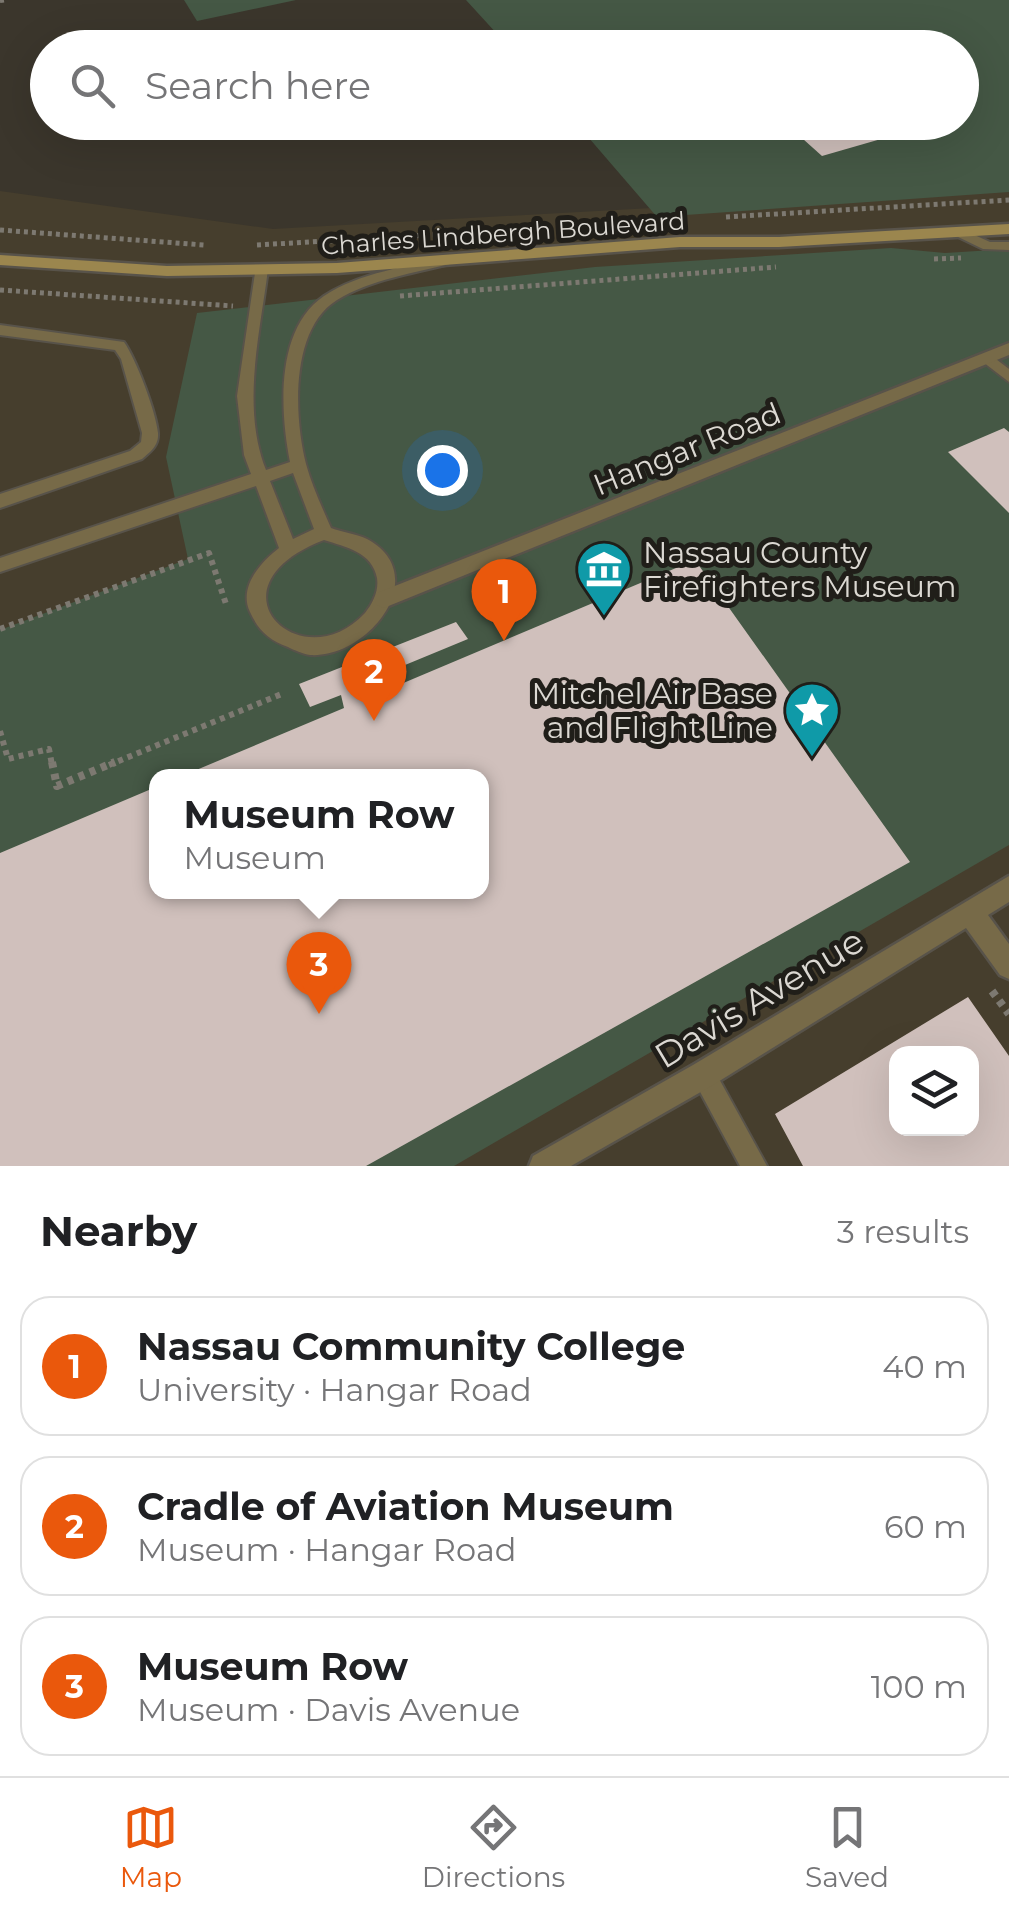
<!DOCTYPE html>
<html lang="en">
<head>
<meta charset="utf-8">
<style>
  body { margin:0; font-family:Montserrat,sans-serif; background:#f2f2f2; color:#202124 }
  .controls { position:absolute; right:30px; bottom:30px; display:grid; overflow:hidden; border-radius:20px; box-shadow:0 10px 40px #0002 }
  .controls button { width:90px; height:90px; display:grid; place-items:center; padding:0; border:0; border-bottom:2px solid #e0e0e0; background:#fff; color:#202124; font:50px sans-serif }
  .you { position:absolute; left:442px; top:470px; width:35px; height:35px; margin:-25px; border:8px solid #fff; border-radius:50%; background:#1a73e8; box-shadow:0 0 0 15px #1a73e833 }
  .badge { display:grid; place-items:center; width:65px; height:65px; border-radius:50%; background:#ea580c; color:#fff; font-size:32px; font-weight:700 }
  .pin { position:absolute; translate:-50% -82px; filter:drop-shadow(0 2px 5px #0008) }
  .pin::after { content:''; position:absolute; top:52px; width:35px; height:30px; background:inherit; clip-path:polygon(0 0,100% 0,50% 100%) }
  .popup { position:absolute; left:149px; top:769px; width:340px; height:130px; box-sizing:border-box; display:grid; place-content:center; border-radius:20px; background:#fff; filter:drop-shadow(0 2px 8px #0005); font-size:32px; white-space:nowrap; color:#757577 }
  .popup b { font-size:38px; color:#202124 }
  .popup::after { content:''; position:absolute; left:50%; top:100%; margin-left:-20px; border:20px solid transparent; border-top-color:#fff }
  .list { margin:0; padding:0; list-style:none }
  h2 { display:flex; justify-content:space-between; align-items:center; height:130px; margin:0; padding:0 40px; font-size:42px }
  h2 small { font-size:32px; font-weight:400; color:#757577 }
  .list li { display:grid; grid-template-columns:65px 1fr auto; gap:30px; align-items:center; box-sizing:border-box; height:140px; margin:0 20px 20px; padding:0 20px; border:2px solid #e0e0e0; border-radius:30px }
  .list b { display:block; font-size:38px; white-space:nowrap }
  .list p { margin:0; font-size:32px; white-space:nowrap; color:#757577 }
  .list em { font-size:32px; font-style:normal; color:#757577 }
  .icon { flex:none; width:55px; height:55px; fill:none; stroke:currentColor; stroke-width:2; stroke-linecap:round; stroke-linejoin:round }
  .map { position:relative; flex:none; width:1009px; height:1166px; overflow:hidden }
  .search { position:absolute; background:#fff; box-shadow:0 10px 40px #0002; left:30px; right:30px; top:30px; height:110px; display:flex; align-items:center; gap:25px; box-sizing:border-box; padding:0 35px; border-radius:55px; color:#757577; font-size:38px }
  .sheet { height:610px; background:#fff }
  nav { display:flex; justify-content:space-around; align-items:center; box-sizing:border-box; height:140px; border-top:2px solid #e0e0e0; background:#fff; font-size:28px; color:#757577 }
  nav a { display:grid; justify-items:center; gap:5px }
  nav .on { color:#ea580c }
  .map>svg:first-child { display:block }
</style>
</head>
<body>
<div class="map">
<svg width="1009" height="1166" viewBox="0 0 1009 1166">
  <rect width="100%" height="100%" fill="#3b362c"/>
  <path fill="#463e2d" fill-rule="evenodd" d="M1009,188V1166H0V191L273,229ZM156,776H482V892H156ZM896,1054H972V1128H896Z"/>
  <g fill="#455845" fill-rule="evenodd">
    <path d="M184,0H296L197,21Z"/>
    <path d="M466,0H1009V192L657,217L576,123L962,122V48L509,47Z"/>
    <path d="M891,248L945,253L1009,249V845L454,1166H0V630L188,559L166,457L197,313L595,267ZM156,776H482V892H156Z"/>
  </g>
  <g fill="#d0c0bc" fill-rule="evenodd">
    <path d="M784,122H933V124L822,156Z"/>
    <path d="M1004,428L1009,432V513L948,452Z"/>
    <path d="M695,560L910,862L366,1166H0V853L156,787V892H482V776H182L344,708L341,695L310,707L299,684L456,622L468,639L376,677L382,692Z"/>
    <path d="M968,997L1009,1056V1166H803L775,1114ZM896,1054H972V1128H896Z"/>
  </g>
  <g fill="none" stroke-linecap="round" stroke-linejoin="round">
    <g stroke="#58534a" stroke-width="4">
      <g id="lane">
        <path d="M959,228L990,242H1009V250L983,249L954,235V229Z"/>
        <path d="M449,256L456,260L454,263C415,273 371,279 337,300C290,329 294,417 306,464C312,486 322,507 331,528C342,532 357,534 367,539C434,575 368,659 310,655C303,654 294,650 288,647C269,640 258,630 250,612C238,587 261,562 279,548L256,486L0,572V558L251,474L244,455L237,396L256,266H266L268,269C260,334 241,407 266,470L290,462C280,411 275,329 324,296C360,272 408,267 449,256ZM293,473L314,529L293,539L270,481ZM324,540C346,547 372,552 377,578C379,591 373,603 365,613C301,682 202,587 324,540Z"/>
        <path d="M0,325L124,342C136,359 156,412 158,433C159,446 150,452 142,459L0,508V494L130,451L141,442L142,433L121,359L115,350L0,335Z"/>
        <path d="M988,353L1009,369V382L983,362L981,358Z"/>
        <path d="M703,1063L712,1066L767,1166H740L691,1075L694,1066Z"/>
      </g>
    </g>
    <g stroke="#58534a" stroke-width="5">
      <g id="street">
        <path d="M1009,343V355L391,605L384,608L377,605L374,599L377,593Z"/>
        <path d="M1009,876V902L988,915L1009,944V979L1000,975L966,928L713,1085L571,1166H529L533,1156L693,1065Z"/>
      </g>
    </g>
    <g stroke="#58534a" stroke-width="5">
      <path id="secondary" d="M1009,224V234L779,247H680L337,273L167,276L0,265V255L167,266L337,263L680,237H779Z"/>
    </g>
    <path stroke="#7d7971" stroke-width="4" stroke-dasharray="4 4" stroke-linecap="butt" d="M0,1L7,0"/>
    <g stroke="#7d7971" stroke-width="5" stroke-dasharray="4 4" stroke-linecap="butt">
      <path d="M726,217L1009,200"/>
      <path d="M0,230L204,245"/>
      <path d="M257,245L449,234"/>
      <path d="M934,259L961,258"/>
      <path d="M0,290L233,306"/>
      <path d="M400,296L776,267"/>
    </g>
    <g stroke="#7d7971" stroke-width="6" stroke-dasharray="5 5" stroke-linecap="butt">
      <path d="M0,629L209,553L226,604"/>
      <path d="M0,731L8,759L49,749L52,765"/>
      <path d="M109,765L284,693"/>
    </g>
    <g stroke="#7d7971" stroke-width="8" stroke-dasharray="6 6" stroke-linecap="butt">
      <path d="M52,762L57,786L115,762"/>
      <path d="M992,991L1009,1014"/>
    </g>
    <use href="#lane" fill="#776a48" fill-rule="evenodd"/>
    <use href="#street" fill="#776a48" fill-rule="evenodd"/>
    <use href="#secondary" fill="#9b864e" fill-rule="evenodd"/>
  </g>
  <defs>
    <g id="museum-pin" transform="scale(2.875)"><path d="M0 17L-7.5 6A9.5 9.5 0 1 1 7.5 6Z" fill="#0f9aa8" stroke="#201e19"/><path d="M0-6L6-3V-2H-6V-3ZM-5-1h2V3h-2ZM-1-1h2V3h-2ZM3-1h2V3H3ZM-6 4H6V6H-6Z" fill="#fff"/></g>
    <g id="sight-pin" transform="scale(2.875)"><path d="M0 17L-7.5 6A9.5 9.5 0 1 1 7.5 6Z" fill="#0f9aa8" stroke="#201e19"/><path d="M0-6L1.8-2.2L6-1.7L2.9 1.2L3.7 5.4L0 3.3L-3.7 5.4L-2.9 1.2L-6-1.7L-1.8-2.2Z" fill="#fff"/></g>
  </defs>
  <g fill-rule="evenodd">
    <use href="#museum-pin" x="604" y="569"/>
    <use href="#sight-pin" x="812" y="710"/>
  </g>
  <g text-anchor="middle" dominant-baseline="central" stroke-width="10" stroke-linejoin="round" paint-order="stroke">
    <g font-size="25" fill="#dbd8d2" stroke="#201e19">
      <text transform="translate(503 233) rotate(-4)">Charles Lindbergh Boulevard</text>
    </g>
    <g font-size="30" fill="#dbd8d2" stroke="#201e19">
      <text transform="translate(687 449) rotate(-22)">Hangar Road</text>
    </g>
    <g font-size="30" fill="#dbd8d2" stroke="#201e19" text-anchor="start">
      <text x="643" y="552">Nassau County<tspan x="643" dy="34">Firefighters Museum</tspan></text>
      <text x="773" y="693" text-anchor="end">Mitchel Air Base<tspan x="773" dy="34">and Flight Line</tspan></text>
    </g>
    <g font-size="35" fill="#dbd8d2" stroke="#201e19">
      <text transform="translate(759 998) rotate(-31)">Davis Avenue</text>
    </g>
  </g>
</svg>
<div class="controls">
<button><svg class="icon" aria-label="layers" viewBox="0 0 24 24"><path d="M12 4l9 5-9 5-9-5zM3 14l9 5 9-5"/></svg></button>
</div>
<div class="you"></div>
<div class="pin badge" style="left:504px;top:641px">1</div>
<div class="pin badge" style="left:374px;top:721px">2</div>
<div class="pin badge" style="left:319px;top:1014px">3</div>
<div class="popup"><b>Museum Row</b>Museum</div>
<div class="search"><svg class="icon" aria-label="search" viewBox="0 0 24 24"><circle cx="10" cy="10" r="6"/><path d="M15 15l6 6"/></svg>Search here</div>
</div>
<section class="sheet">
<h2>Nearby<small>3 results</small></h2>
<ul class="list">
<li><span class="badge">1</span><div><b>Nassau Community College</b><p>University · Hangar Road</p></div><em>40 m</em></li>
<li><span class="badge">2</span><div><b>Cradle of Aviation Museum</b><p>Museum · Hangar Road</p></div><em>60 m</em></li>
<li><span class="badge">3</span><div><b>Museum Row</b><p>Museum · Davis Avenue</p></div><em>100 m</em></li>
</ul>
</section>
<nav>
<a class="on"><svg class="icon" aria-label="map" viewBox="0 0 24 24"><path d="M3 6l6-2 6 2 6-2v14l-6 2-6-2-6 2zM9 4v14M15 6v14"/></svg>Map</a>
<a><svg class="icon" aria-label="directions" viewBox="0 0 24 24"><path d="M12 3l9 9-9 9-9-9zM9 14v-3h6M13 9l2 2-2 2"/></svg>Directions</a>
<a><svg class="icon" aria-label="saved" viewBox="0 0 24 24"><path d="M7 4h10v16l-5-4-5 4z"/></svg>Saved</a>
</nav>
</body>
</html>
